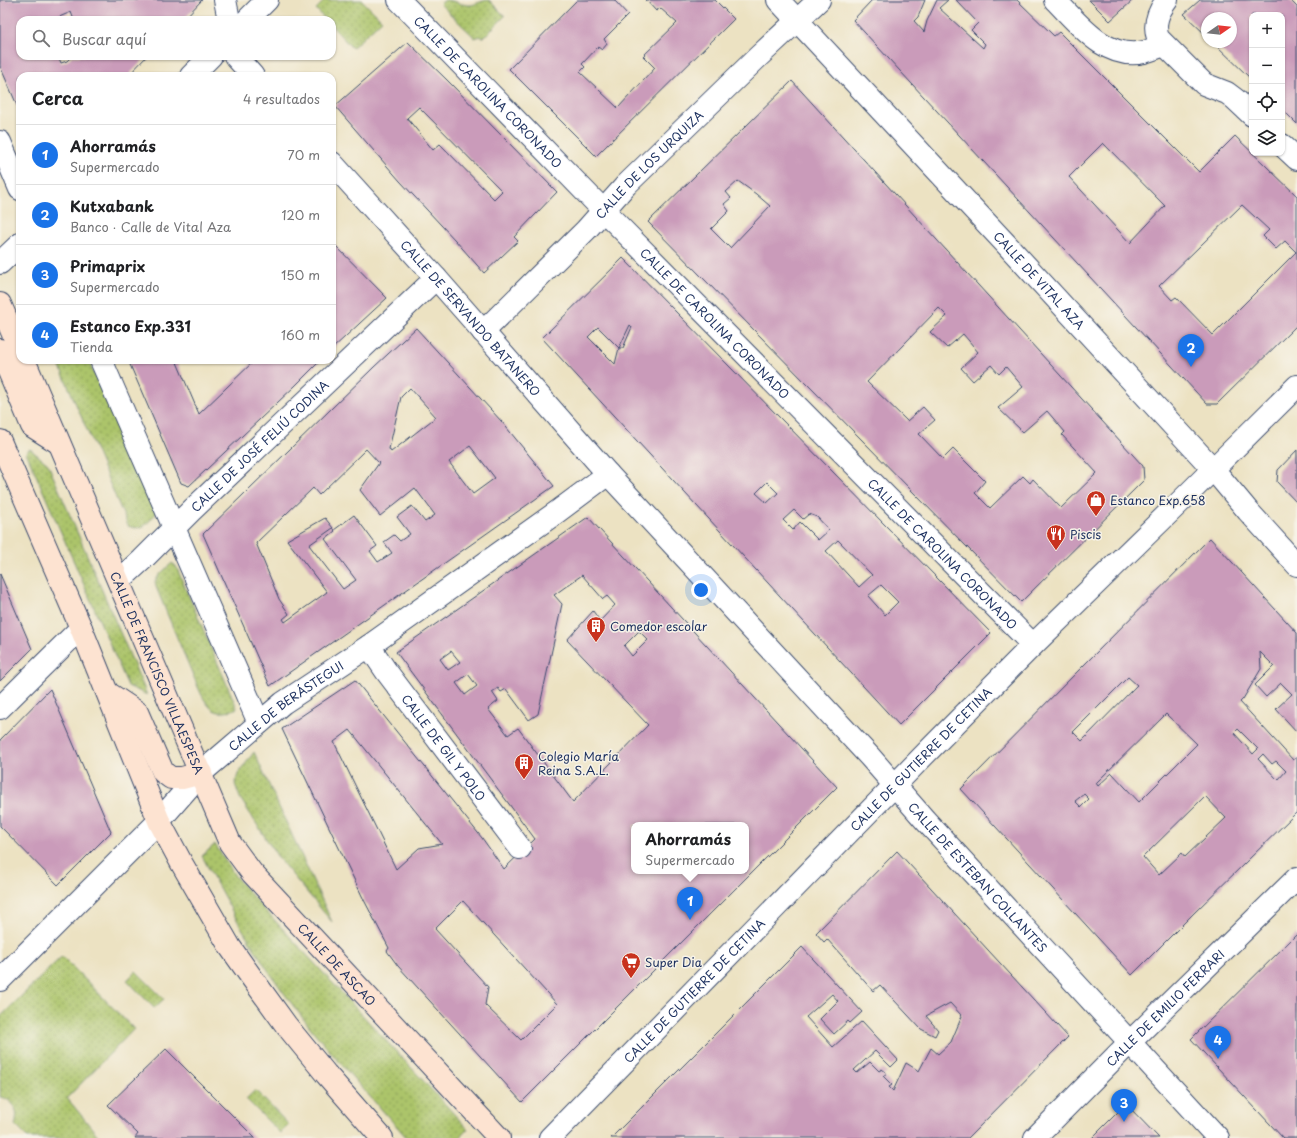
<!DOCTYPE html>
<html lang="es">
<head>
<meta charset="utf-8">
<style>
  body { margin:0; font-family:"Playpen Sans",sans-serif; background:#f2f2f2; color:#202124 }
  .controls { position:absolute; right:12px; top:12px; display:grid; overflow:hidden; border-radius:8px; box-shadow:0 1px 3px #0004 }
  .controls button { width:36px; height:36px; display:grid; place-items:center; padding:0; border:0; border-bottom:1px solid #e0e0e0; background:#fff; color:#202124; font:20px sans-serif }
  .compass { position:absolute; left:1201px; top:12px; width:36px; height:36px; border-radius:50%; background:#fff; box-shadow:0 1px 3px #0004; rotate:76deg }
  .you { position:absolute; left:701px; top:590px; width:14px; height:14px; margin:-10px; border:3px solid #fff; border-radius:50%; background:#1a73e8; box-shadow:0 0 0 6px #1a73e833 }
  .badge { display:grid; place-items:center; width:26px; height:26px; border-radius:50%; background:#1a73e8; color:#fff; font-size:13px; font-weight:700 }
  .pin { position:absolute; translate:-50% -33px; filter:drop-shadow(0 1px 2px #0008) }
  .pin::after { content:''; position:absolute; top:21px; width:14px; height:12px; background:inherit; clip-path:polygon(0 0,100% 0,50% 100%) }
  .popup { position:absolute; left:631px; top:822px; width:118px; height:52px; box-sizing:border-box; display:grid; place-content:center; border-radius:8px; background:#fff; filter:drop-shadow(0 1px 3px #0005); font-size:13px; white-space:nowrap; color:#757577 }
  .popup b { font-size:15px; color:#202124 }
  .popup::after { content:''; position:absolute; left:50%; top:100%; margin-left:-8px; border:8px solid transparent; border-top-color:#fff }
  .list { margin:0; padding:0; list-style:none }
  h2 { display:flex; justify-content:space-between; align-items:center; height:52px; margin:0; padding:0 16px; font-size:17px }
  h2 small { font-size:13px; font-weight:400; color:#757577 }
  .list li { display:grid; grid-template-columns:26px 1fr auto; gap:12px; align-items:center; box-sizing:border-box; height:60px; padding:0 16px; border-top:1px solid #e0e0e0 }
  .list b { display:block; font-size:15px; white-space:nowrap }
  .list p { margin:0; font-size:13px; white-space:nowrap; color:#757577 }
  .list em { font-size:13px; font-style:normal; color:#757577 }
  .icon { flex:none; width:22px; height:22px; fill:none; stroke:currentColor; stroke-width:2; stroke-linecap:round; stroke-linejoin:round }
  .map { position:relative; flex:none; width:1297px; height:1138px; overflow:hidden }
  .search { position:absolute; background:#fff; box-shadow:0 1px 3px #0004; left:16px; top:16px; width:320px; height:44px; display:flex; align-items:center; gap:10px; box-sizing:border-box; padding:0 14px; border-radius:12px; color:#757577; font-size:15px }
  .panel { position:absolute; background:#fff; box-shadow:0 1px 3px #0004; left:16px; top:72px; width:320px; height:292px; border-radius:12px }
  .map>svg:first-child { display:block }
</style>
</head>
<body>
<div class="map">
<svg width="1297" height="1138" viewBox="0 0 1297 1138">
  <defs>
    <pattern id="garden-dots" width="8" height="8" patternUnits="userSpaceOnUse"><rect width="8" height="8" fill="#acc46a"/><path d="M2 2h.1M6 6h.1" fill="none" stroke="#8ba05a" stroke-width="1.8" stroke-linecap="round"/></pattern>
  </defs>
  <rect width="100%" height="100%" fill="#f7f3e8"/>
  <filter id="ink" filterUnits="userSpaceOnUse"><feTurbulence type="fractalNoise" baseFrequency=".025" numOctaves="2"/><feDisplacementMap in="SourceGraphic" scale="8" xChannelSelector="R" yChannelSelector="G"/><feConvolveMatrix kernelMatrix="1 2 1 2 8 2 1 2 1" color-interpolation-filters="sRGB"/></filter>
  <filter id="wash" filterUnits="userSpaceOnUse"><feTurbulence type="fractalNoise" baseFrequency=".012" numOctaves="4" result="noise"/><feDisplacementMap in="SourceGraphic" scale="16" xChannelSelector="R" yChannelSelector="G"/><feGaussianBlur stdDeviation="0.9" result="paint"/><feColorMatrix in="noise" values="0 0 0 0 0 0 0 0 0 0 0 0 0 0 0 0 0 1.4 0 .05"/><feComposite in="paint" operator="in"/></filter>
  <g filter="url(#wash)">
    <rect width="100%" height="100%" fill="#ece2c2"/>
    <g fill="url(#garden-dots)" stroke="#647a64">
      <path d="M325,0H362L382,20L352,48L332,26V20H326L316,9Z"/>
      <path d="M445,0C453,0 459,4 467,5C475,6 481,0 489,0L505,16L483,38L480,36L475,38L440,4Z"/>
      <path d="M57,360H88L157,513C147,523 143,532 128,526Z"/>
      <path d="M30,449L48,464L147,695L128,686L26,452Z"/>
      <path d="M172,563L176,566L237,708C228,713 216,715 209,706C201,697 197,684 192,673C180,645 168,616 156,587L155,581L160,574Z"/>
      <path d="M254,752L332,922L279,859L240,798L235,784L238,774Z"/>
      <path d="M215,844L235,876L254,898L468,1129L459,1138H407C368,1094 327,1051 292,1004C257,958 229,907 202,856Z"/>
      <path d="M62,956L134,1029L67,1098L100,1138H28L15,1125C19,1112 15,1100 0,1097V1017Z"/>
      <path d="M136,971L164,999L154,1008L127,980Z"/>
      <path d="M255,1090L289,1125L280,1133L246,1099Z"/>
    </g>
    <g id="blocks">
      <g fill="#ca9bba" fill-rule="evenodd">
        <path d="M0,0H202L183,20H74L71,12L52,20H20V56H58L61,63L67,61L72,56H147L128,76H20V112L0,66Z"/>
        <path d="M577,0H615V1L628,15L604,39L607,44L602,50L598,47L582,64L585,67L580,72L618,108L655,68L643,56L677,23L660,8L656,11L646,0H715L734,19L596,156L509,69Z"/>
        <path d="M872,0H925L918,17L914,21L924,32L927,21L937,0H948L939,8L983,48L985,44L971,30L978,23L956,0H1017L1054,36L1059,32L1199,172L1235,136L1297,196V325L1217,404H1207L853,20ZM1103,143L1165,206L1130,243L1069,177ZM1242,205L1269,230L1263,236L1276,249L1285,241L1296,252L1213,335L1176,297L1172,300L1159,286Z"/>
        <path d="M1089,0H1133L1110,21Z"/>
        <path d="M1200,0H1290L1297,7V124L1282,109V15H1252V80L1213,42H1231V18H1207V36L1184,14Z"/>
        <path d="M408,42L447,80L557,192L514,237L518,241L484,273L455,240L400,181L335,106ZM419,107L502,191L494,199L440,144L433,150L407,118Z"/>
        <path d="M792,81L1143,466L1144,480L1021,602L648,222ZM738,181L756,194L770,206L730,248L711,229L729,211L724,204L731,198L726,192ZM939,308L947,316L930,332L947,348L963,334L969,341L978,352L961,368L973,381L991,365L999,374L1006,367L1023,387L998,408L1023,432L1047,411L1065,432L1062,435L1097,473L1061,508L1033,479L1030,483L1023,476L990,508L975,493L985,481L953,449L943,459L919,434L935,420L923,407L907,421L867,382Z"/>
        <path d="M332,242L387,298L332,349Z"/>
        <path d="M623,258L991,633L899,725L542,338ZM630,325L632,327L623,348H619L615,364L588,337L598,327L619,348ZM767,482L778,493L767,503L756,493ZM794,510L803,519L809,514L817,517L829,530L818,540L800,522L793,530L783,520ZM838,540L872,575L859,587L826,551ZM881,585L898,602L885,615L868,596Z"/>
        <path d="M416,328L502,422L554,486L270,686L203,534L374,367ZM410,388L436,417L391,452L389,449L401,397ZM470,446L495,478L473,494L449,462ZM366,449L379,463L360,490L380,516L415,488L435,515L425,522L412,506L397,517L410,534L400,541L394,535L384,542L392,553L378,562L370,551L377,546L354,515L334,530L335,531L325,539L356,580L343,589L309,545L333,528L325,518L287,540L327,592L285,622L283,619L289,614L279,599L256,543L313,488L319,495Z"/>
        <path d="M128,360H176L199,414L255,360H321L295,386L189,486L181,483Z"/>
        <path d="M1297,450V503L1277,482L1278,470Z"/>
        <path d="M588,517L837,787L522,1102L398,966L387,951L389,948L364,900L282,729L355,680L482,838L504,869L535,839L396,652ZM582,575L603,599L607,596L615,605L600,621L593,611L567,640L648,725L573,802L518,728L508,735L488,709L498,701L492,692L498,688L501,692L506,689L529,720L538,714L562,604L554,595ZM639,631L648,640L632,656L624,646ZM451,651L460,662L448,670L440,659ZM468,674L477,686L465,695L456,683ZM350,730L442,844L419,848L396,869L334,742ZM634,825H746V871H634ZM463,901L557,1004L521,1040L485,1005L488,987L435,929Z"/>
        <path d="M1210,538L1297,633V732L1276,709L1292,694L1281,683L1266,697L1255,685L1274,666L1260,652L1261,669L1243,699L1240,702L1293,760L1297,757V812L1194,913L1132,975L961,789ZM1128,677L1137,685L1082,741L1073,732ZM1166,714L1197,744L1139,802L1112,773L1098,786L1096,783ZM1238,729L1258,749L1253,754L1234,733ZM1263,754L1272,764L1276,761L1286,771L1278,780L1258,759ZM1084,794L1089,799L1081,807L1075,801ZM1205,796L1226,818L1185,857L1182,853L1159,875L1143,857Z"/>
        <path d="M0,574L32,649L0,681Z"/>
        <path d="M50,689L111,832L58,885L0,826V740Z"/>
        <path d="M897,851L1068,1037L968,1138H611L802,947L862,1012L850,1023L848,1021L834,1034L820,1019L838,1001L832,994L806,1017L833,1047L862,1021L898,1060L891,1067L875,1051L854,1070L857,1073L870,1062L879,1071L882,1069L887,1073L883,1076L892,1085L889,1087L893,1091L906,1063L919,1071L931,1048L938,1054L951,1042L962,1016L950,1003L926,1016L938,1030L935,1036L921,1029L880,985L873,991L827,939L824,942L816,933Z"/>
        <path d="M1297,934V1138H1283L1191,1039Z"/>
        <path d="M166,1049L255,1138H135L138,1134L108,1105Z"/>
        <path d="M1126,1104L1159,1138H1092Z"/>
      </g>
    </g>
  </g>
  <g filter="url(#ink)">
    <use href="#blocks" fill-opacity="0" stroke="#3a4a6d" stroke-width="1"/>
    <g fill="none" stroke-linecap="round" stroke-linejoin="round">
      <g stroke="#3a4a6d" stroke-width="24">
        <g id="street">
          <path d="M225,0L229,20"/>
          <path id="s1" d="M399,0L603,210L1033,645"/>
          <path id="s2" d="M778,0L1006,244L1213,469L1248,511L1297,565"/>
          <path d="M1055,0C1078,23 1106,61 1144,52C1151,50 1158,47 1164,45"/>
          <path d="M1167,0C1158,12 1153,24 1158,38L1204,84L1227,93L1235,99L1252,115"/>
          <path d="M247,20L267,0"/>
          <path d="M235,56L253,76"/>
          <path d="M191,76L211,56"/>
          <path d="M0,142L20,189"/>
          <path d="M1282,145L1297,159"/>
          <path id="s3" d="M332,163L436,278L608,474L870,757L925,820L1218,1138"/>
          <path d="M0,263L20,244"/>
          <path id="s4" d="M483,332L586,230L626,185L758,57L819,0"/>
          <path d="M101,360L259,723"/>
          <path id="s5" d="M119,581L142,560L192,510L436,278"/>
          <path id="s6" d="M369,646L386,671L520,848"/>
          <path d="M0,708L81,628"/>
          <path id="s7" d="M0,980L159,821L201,773L283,703L369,646L557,512L608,474"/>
          <path id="s8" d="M550,1138L933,746L1033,645L1181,501L1297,386"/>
          <path id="s9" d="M1035,1138L1130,1042L1297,878"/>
        </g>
      </g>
      <g stroke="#3a4a6d" stroke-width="24">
        <g id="secondary">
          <path d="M0,304L20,350"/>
          <path d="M0,350L32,426L59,443"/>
          <path id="s10" d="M24,360L230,843L252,873L499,1138"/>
          <path d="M0,441L81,628L159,821L182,864L230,947L252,978L286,1025L326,1074L382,1138"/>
          <path d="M108,693L137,712L163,772L171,778H182L201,773"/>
        </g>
      </g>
      <use href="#street" stroke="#fff" stroke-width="22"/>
      <use href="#secondary" stroke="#fde3d1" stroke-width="22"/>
    </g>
  </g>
  <defs>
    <g id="shop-pin" transform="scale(1)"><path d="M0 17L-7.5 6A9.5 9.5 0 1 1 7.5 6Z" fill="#c8321e" stroke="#f7f3e8"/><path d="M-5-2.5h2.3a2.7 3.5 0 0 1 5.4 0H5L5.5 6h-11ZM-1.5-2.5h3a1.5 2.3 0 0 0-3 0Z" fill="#fff"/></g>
    <g id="restaurant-pin" transform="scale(1)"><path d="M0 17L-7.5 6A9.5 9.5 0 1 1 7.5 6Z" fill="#c8321e" stroke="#f7f3e8"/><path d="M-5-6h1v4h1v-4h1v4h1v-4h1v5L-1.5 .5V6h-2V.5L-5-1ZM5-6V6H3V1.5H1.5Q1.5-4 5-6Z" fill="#fff"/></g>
    <g id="building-pin" transform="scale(1)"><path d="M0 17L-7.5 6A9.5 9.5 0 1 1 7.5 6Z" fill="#c8321e" stroke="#f7f3e8"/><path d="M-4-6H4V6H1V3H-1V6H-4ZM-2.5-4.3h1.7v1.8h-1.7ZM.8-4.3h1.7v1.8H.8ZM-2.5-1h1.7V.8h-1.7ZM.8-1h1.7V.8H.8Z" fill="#fff"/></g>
    <g id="supermarket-pin" transform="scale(1)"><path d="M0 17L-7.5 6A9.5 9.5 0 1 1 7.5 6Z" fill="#c8321e" stroke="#f7f3e8"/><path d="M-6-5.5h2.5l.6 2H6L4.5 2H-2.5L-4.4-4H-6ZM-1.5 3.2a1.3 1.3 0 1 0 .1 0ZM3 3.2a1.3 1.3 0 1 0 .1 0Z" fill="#fff"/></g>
  </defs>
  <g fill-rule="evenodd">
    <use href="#shop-pin" x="1096" y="500"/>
    <use href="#restaurant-pin" x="1056" y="534"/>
    <use href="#building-pin" x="596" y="626"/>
    <use href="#building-pin" x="524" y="763"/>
    <use href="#supermarket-pin" x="631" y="962"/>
  </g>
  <g text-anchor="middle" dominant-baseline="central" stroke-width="3" stroke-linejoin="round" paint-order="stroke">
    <g font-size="12" fill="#1b2f5e" stroke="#f7f3e8">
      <text stroke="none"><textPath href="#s1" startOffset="128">CALLE DE CAROLINA CORONADO</textPath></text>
      <text stroke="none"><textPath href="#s4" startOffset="236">CALLE DE LOS URQUIZA</textPath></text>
      <text stroke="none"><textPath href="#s2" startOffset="383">CALLE DE VITAL AZA</textPath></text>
      <text stroke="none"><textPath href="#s3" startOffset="208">CALLE DE SERVANDO BATANERO</textPath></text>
      <text stroke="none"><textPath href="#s1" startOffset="452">CALLE DE CAROLINA CORONADO</textPath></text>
      <text stroke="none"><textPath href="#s5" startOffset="195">CALLE DE JOSÉ FELIÚ CODINA</textPath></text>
      <text stroke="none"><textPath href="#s1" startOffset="776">CALLE DE CAROLINA CORONADO</textPath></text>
      <text stroke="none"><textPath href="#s10" startOffset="340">CALLE DE FRANCISCO VILLAESPESA</textPath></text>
      <text stroke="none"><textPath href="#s7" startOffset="397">CALLE DE BERÁSTEGUI</textPath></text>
      <text stroke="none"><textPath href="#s6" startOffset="126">CALLE DE GIL Y POLO</textPath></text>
      <text stroke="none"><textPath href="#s8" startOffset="530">CALLE DE GUTIERRE DE CETINA</textPath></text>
      <text stroke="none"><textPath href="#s3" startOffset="963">CALLE DE ESTEBAN COLLANTES</textPath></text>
      <text stroke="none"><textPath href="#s10" startOffset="687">CALLE DE ASCAO</textPath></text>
      <text stroke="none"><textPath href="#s8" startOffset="206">CALLE DE GUTIERRE DE CETINA</textPath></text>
      <text stroke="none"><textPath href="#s9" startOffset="184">CALLE DE EMILIO FERRARI</textPath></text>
    </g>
    <g font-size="12" fill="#1b2f5e" stroke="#f7f3e8" text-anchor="start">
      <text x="1110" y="500">Estanco Exp.658</text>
      <text x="1070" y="534">Piscis</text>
      <text x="610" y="626">Comedor escolar</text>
      <text x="538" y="756">Colegio María<tspan x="538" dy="14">Reina S.A.L.</tspan></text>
      <text x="645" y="962">Super Dia</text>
    </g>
  </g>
</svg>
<div class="controls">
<button>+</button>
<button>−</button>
<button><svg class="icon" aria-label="locate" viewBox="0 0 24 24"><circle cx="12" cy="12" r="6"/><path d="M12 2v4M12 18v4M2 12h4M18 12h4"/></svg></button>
<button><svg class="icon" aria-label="layers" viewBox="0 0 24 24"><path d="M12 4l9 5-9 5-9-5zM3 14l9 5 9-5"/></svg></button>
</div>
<svg class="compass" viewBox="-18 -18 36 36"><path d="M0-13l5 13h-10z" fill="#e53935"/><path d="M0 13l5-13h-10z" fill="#757577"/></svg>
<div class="you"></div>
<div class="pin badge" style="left:690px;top:920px">1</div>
<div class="popup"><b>Ahorramás</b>Supermercado</div>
<div class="pin badge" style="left:1191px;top:367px">2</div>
<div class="pin badge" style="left:1124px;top:1122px">3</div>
<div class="pin badge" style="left:1218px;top:1059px">4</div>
<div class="search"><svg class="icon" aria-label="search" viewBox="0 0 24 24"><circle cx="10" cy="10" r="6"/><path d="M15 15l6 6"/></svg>Buscar aquí</div>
<section class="panel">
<h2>Cerca<small>4 resultados</small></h2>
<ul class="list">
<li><span class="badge">1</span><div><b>Ahorramás</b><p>Supermercado</p></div><em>70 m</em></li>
<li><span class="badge">2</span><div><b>Kutxabank</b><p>Banco · Calle de Vital Aza</p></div><em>120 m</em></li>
<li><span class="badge">3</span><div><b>Primaprix</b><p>Supermercado</p></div><em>150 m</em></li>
<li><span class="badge">4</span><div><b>Estanco Exp.331</b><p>Tienda</p></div><em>160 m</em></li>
</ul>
</section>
</div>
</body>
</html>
